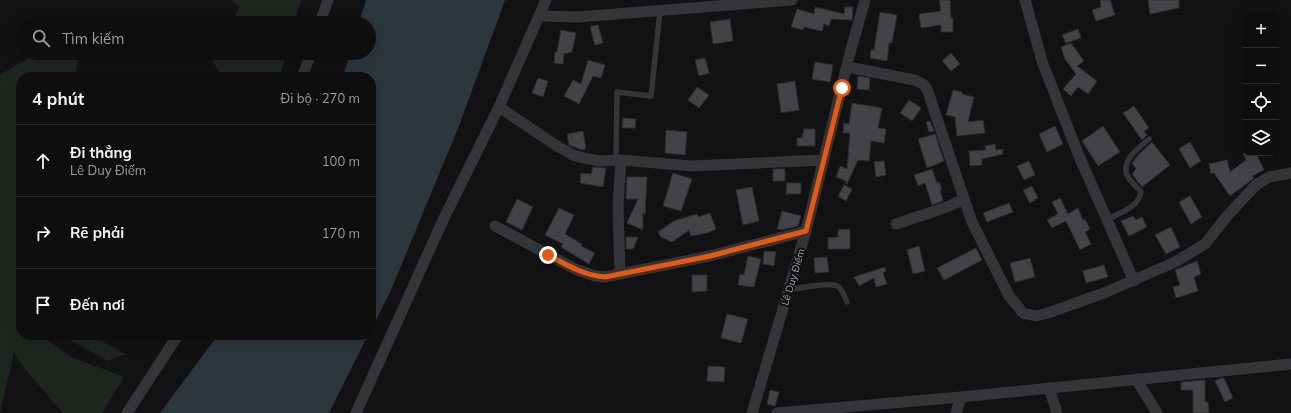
<!DOCTYPE html>
<html lang="vi">
<head>
<meta charset="utf-8">
<style>
  body { margin:0; font-family:Mulish,sans-serif; background:#171718; color:#f1f3f6 }
  .controls { position:absolute; right:12px; top:12px; display:grid; overflow:hidden; border-radius:8px; box-shadow:0 4px 16px #0002 }
  .controls button { width:36px; height:36px; display:grid; place-items:center; padding:0; border:0; border-bottom:1px solid #2e2e2f; background:#0e0e0f; color:#f1f3f6; font:20px sans-serif }
  .stop { position:absolute; width:12px; height:12px; margin:-9px; border:3px solid #ea580c; border-radius:50%; background:#fff }
  .stop.end { background:#ea580c; border-color:#fff; box-shadow:0 1px 4px #0008 }
  .list { margin:0; padding:0; list-style:none }
  h2 { display:flex; justify-content:space-between; align-items:center; height:52px; margin:0; padding:0 16px; font-size:17px }
  h2 small { font-size:13px; font-weight:400; color:#9b9c9e }
  .list li { display:grid; grid-template-columns:26px 1fr auto; gap:12px; align-items:center; box-sizing:border-box; height:72px; padding:0 16px; border-top:1px solid #2e2e2f }
  .list b { display:block; font-size:15px; white-space:nowrap }
  .list p { margin:0; font-size:13px; white-space:nowrap; color:#9b9c9e }
  .list em { font-size:13px; font-style:normal; color:#9b9c9e }
  .icon { flex:none; width:22px; height:22px; fill:none; stroke:currentColor; stroke-width:2; stroke-linecap:round; stroke-linejoin:round }
  .map { position:relative; flex:none; width:1291px; height:413px; overflow:hidden }
  .search { position:absolute; background:#0e0e0f; box-shadow:0 4px 16px #0002; left:16px; top:16px; width:360px; height:44px; display:flex; align-items:center; gap:10px; box-sizing:border-box; padding:0 14px; border-radius:22px; color:#9b9c9e; font-size:15px }
  .panel { position:absolute; background:#0e0e0f; box-shadow:0 4px 16px #0002; left:16px; top:72px; width:360px; height:268px; border-radius:16px }
  .map>svg:first-child { display:block }
</style>
</head>
<body>
<div class="map">
<svg width="1291" height="413" viewBox="0 0 1291 413">
  <rect width="100%" height="100%" fill="#121214"/>
  <g fill="#1f261f">
    <path d="M230,0H301L294,23H231L240,6Z"/>
    <path d="M37,53H80L75,77H21V318L18,331L21,332V335H40L71,357L124,377L102,413H63L24,368L14,352L0,413V75Z"/>
    <path d="M214,53H286L280,77H223L211,59Z"/>
    <path d="M61,335H92L125,354L108,361Z"/>
  </g>
  <g fill="#2c373c">
    <path d="M366,0H505L459,126L391,290L371,330V77H343L350,53H369V23H359Z"/>
    <path d="M218,335H368L329,413H160Z"/>
  </g>
  <g fill="#414347" stroke="#2c2d30">
    <path d="M939,0H950L951,18H953V32H941V25L921,28L919,14L941,11Z"/>
    <path d="M1100,0H1110L1115,15L1096,21L1092,10L1101,7Z"/>
    <path d="M1148,0H1179V8L1150,14Z"/>
    <path d="M815,7L844,14L845,7H853L852,20L831,19L829,26L824,24L822,31L804,27L803,30L791,27L797,9L814,14Z"/>
    <path d="M880,12L897,15L892,43H889L887,61L870,58L871,50H874Z"/>
    <path d="M730,19L733,41L713,44L710,22Z"/>
    <path d="M598,25L603,43L595,45L590,27Z"/>
    <path d="M1078,29L1081,38L1066,43L1062,35Z"/>
    <path d="M561,30L576,33L572,52L564,54L563,64L554,63L555,52H557Z"/>
    <path d="M1071,43L1084,61L1077,66L1097,81L1088,94L1078,87L1071,96L1063,89L1076,74L1065,59L1061,47Z"/>
    <path d="M951,53L960,64L951,71L942,61Z"/>
    <path d="M705,58L709,73L699,76L695,60Z"/>
    <path d="M588,60L605,65L601,78L593,76L579,104L564,96L573,80L581,84Z"/>
    <path d="M815,62L833,65L830,82L812,79Z"/>
    <path d="M858,76L870,78L869,90L857,89Z"/>
    <path d="M538,78L548,81L543,97L532,93Z"/>
    <path d="M795,81L799,110L781,113L777,84Z"/>
    <path d="M697,87L709,95L699,108L688,100Z"/>
    <path d="M953,90L962,92V94L974,97L968,122L983,120L985,133L957,136L955,117L946,115Z"/>
    <path d="M909,100L921,108L912,121L900,113Z"/>
    <path d="M852,103L882,108L878,128L886,129L884,143L871,141L869,161L858,160L847,184H846V181L836,177L840,166L847,169L850,133H843L844,123L849,124Z"/>
    <path d="M1134,106L1149,128L1144,131L1147,135L1142,140L1123,113Z"/>
    <path d="M623,118L636,119L635,128H622Z"/>
    <path d="M930,121L934,131L929,132L926,122Z"/>
    <path d="M1055,126L1063,144L1047,152L1039,134Z"/>
    <path d="M1103,126L1120,152L1098,166L1082,141Z"/>
    <path d="M804,129H815V146H797V138H802Z"/>
    <path d="M666,130L687,132L685,155L665,153Z"/>
    <path d="M583,131L586,149L582,150L569,145L567,134Z"/>
    <path d="M935,134L944,161L927,168L918,139Z"/>
    <path d="M1152,142L1170,165L1142,187L1132,174L1136,169L1132,163L1139,154Z"/>
    <path d="M1190,142L1201,161L1190,168L1179,149Z"/>
    <path d="M995,144L996,150L1003,149V154L982,159V165L970,166L969,151L986,150L985,146Z"/>
    <path d="M1243,153H1256L1264,170L1252,176L1254,178L1230,196L1214,173L1211,174L1209,164L1227,160L1230,172L1246,160Z"/>
    <path d="M884,161L886,175L876,177L874,162Z"/>
    <path d="M1029,161L1035,175L1024,180L1017,166Z"/>
    <path d="M593,167L606,168L603,187L580,183L581,173L591,174Z"/>
    <rect x="773" y="169" width="12" height="12"/>
    <path d="M932,169L937,183L939,182L942,190H940L943,201L932,205L925,183L918,186L914,175Z"/>
    <path d="M673,173L692,179L681,211L663,206Z"/>
    <path d="M627,177H647L645,215L643,212V230L627,223L638,199H626Z"/>
    <path d="M787,183H801V194H786Z"/>
    <path d="M844,185L852,189L846,201L838,196Z"/>
    <path d="M1032,186L1038,198L1030,203L1023,190Z"/>
    <path d="M752,187L759,221L743,225L736,190Z"/>
    <path d="M1190,196L1202,217L1191,224L1179,202Z"/>
    <path d="M1060,198L1068,214L1078,208L1083,220L1085,219L1090,229L1085,232L1091,244L1080,250L1066,221L1052,228L1047,220L1058,214L1052,202Z"/>
    <path d="M517,199L533,207L522,230L506,222Z"/>
    <path d="M1009,203L1013,212L987,222L983,213Z"/>
    <path d="M559,208L574,215L565,234L582,244L581,246L595,253L589,264L561,247L563,244L545,235Z"/>
    <path d="M782,211L801,216L798,226L781,230L777,229Z"/>
    <path d="M710,213L716,229L707,233L691,236L689,230L672,242L661,237L658,232L674,221L697,214L698,217Z"/>
    <path d="M1133,216L1136,220L1142,217L1147,227L1129,236L1121,221Z"/>
    <path d="M1171,227L1180,247L1166,254L1155,235Z"/>
    <path d="M850,229V249H828V238L838,237V230Z"/>
    <path d="M626,237H638L633,249H626Z"/>
    <path d="M919,246L925,271L913,274L907,250Z"/>
    <path d="M976,248L982,260L944,280L937,268Z"/>
    <path d="M764,251L776,252L774,266L763,264Z"/>
    <path d="M748,256L761,259L754,287L738,285L740,274L744,275Z"/>
    <path d="M827,257L829,272L815,273L814,258Z"/>
    <path d="M1030,258L1035,277L1015,282L1010,263Z"/>
    <path d="M1197,261L1201,274L1194,277L1198,291L1176,298L1173,287L1180,285L1175,270Z"/>
    <path d="M1104,265L1108,277L1086,283L1083,271Z"/>
    <path d="M885,267L886,271L883,273L887,284L876,287L874,278L859,286L854,277Z"/>
    <path d="M692,275H707V291L692,292Z"/>
    <path d="M727,314L748,319L741,343L721,338Z"/>
    <path d="M708,366L725,367L724,382L707,381Z"/>
    <path d="M1221,378H1224L1233,398L1225,402L1215,381Z"/>
    <path d="M1205,380V402H1208L1209,413H1193V390H1181V382Z"/>
    <path d="M770,390L779,392L775,406L767,404Z"/>
  </g>
  <g fill="none" stroke-linecap="round" stroke-linejoin="round">
    <g stroke="#333539" stroke-width="5.5">
      <path d="M616,160L617,92L651,96L660,11"/>
      <path d="M1107,220C1120,212 1138,208 1141,192C1137,187 1131,182 1128,177C1119,161 1139,148 1149,139"/>
      <path d="M789,290C799,288 828,282 837,286C842,288 845,297 847,302"/>
    </g>
    <g stroke="#333539" stroke-width="11">
      <path d="M1025,0L1043,64L1079,156L1134,281"/>
      <path d="M539,16L578,17L792,0"/>
      <path d="M320,23L328,0"/>
      <path d="M848,67L914,80L923,84L927,89L972,222L1009,296L1023,313L1036,316L1048,313L1104,293L1175,262L1205,244L1228,215L1256,185L1269,177L1291,173"/>
      <path d="M302,77L311,53"/>
      <path d="M499,107L557,146L573,155L583,158L600,161L621,160L692,166L824,160"/>
      <path d="M896,224L947,207L964,199"/>
      <path d="M495,226L575,269L595,276L605,277L710,256L806,231"/>
      <path d="M620,274L618,206L621,160"/>
      <path d="M1136,379L1157,413"/>
      <path d="M1049,388L1057,413"/>
      <path d="M127,413L178,335"/>
      <path d="M356,413L444,218L499,107L546,0"/>
      <path d="M752,413L806,231L850,53L865,0"/>
      <path d="M777,413L961,397L1291,364"/>
      <path d="M956,413L961,397"/>
    </g>
  </g>
  <g fill="none" stroke-linecap="round" stroke-linejoin="round">
    <path stroke="#ea580c" stroke-width="5" d="M548,255C567,265 583,275 605,277L710,256L806,231L842,88"/>
  </g>
  <g text-anchor="middle" dominant-baseline="central" stroke-width="4" stroke-linejoin="round" paint-order="stroke">
    <g font-size="10" fill="#a4abb4" stroke="#0d0e0f">
      <text transform="translate(793 277) rotate(-73)">Lê Duy Điếm</text>
    </g>
  </g>
</svg>
<div class="controls">
<button>+</button>
<button>−</button>
<button><svg class="icon" aria-label="locate" viewBox="0 0 24 24"><circle cx="12" cy="12" r="6"/><path d="M12 2v4M12 18v4M2 12h4M18 12h4"/></svg></button>
<button><svg class="icon" aria-label="layers" viewBox="0 0 24 24"><path d="M12 4l9 5-9 5-9-5zM3 14l9 5 9-5"/></svg></button>
</div>
<div class="stop" style="left:842px;top:88px"></div>
<div class="stop end" style="left:548px;top:255px"></div>
<div class="search"><svg class="icon" aria-label="search" viewBox="0 0 24 24"><circle cx="10" cy="10" r="6"/><path d="M15 15l6 6"/></svg>Tìm kiếm</div>
<section class="panel">
<h2>4 phút<small>Đi bộ · 270 m</small></h2>
<ul class="list">
<li><svg class="icon" aria-label="ahead" viewBox="0 0 24 24"><path d="M12 20V5M6 11l6-6 6 6"/></svg><div><b>Đi thẳng</b><p>Lê Duy Điếm</p></div><em>100 m</em></li>
<li><svg class="icon" aria-label="right" viewBox="0 0 24 24"><path d="M7 20v-9h11M14 6l5 5-5 5"/></svg><div><b>Rẽ phải</b></div><em>170 m</em></li>
<li><svg class="icon" aria-label="arrive" viewBox="0 0 24 24"><path d="M6 21V4h12l-3 4 3 4H6"/></svg><div><b>Đến nơi</b></div></li>
</ul>
</section>
</div>
</body>
</html>
